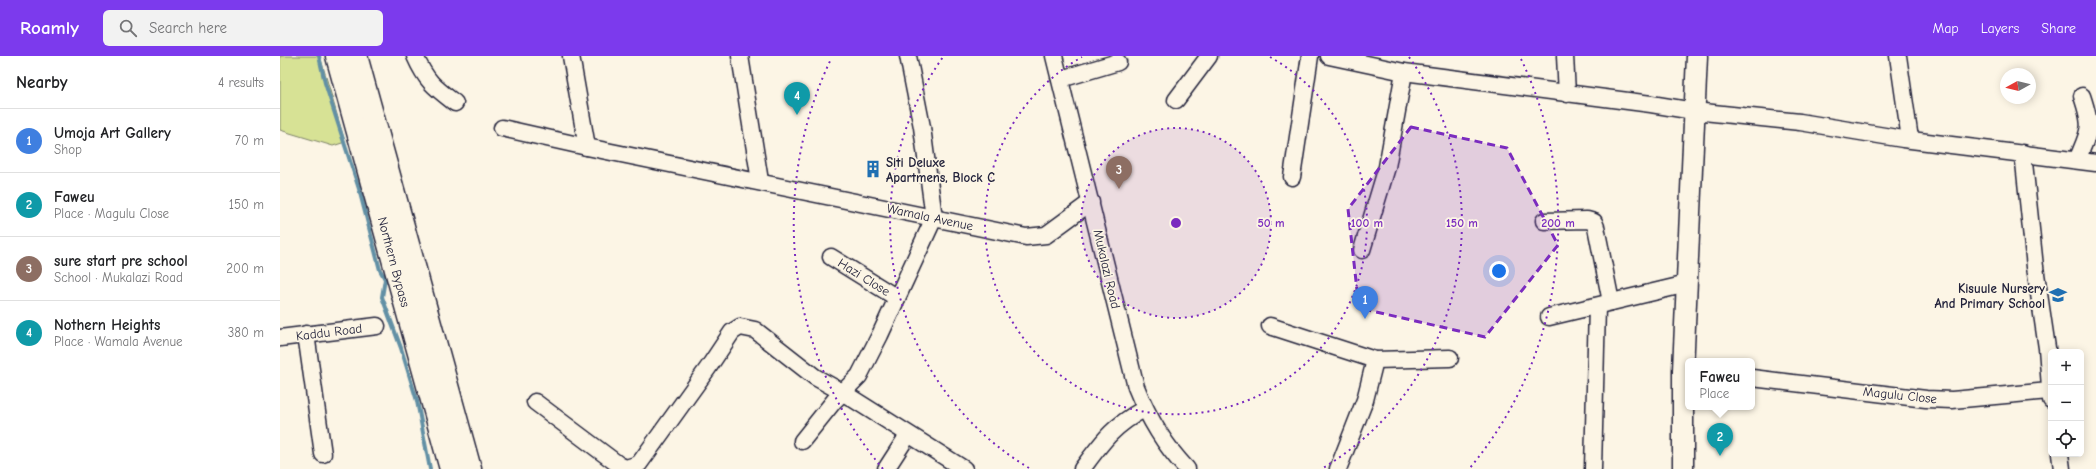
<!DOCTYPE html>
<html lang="en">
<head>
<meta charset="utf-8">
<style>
  body { margin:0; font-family:"Comic Neue",sans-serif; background:#f2f2f2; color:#202124 }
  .controls { position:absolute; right:12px; bottom:12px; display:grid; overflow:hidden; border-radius:6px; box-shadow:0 2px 10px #0003 }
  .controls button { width:36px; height:36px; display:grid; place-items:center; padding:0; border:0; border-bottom:1px solid #e0e0e0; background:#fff; color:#202124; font:20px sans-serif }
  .compass { position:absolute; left:1720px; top:12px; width:36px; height:36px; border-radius:50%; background:#fff; box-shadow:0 2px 10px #0003; rotate:262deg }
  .you { position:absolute; left:1219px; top:215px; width:14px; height:14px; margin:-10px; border:3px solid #fff; border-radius:50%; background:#1a73e8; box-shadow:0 0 0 6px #1a73e833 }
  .badge { display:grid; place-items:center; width:26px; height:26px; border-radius:50%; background:#7c3aed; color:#fff; font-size:13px; font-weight:700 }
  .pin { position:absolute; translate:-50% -33px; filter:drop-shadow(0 1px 2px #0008) }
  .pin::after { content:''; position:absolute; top:21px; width:14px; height:12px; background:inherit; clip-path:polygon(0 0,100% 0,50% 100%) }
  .popup { position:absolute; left:1405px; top:302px; width:70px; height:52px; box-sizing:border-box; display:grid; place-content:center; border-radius:6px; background:#fff; filter:drop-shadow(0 1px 3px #0005); font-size:13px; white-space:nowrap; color:#757577 }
  .popup b { font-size:15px; color:#202124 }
  .popup::after { content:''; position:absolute; left:50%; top:100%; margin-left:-8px; border:8px solid transparent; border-top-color:#fff }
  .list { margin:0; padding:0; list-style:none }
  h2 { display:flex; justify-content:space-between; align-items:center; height:52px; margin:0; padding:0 16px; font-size:17px }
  h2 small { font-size:13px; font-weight:400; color:#757577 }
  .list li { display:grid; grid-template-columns:26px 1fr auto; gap:12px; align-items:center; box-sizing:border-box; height:64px; padding:0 16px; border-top:1px solid #e0e0e0 }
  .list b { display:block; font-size:15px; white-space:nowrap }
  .list p { margin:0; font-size:13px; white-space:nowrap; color:#757577 }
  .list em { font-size:13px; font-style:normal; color:#757577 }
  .icon { flex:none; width:22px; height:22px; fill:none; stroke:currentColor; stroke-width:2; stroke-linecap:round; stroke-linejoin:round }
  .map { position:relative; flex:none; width:1816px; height:413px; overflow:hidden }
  header { display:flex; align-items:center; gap:24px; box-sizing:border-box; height:56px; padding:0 20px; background:#7c3aed; color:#fff }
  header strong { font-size:19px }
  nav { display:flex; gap:22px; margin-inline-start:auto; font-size:14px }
  .search { width:280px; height:36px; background:#f2f2f2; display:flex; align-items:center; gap:10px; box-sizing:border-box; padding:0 14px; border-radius:6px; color:#757577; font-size:15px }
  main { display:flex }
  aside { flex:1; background:#fff }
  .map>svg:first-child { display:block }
</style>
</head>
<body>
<header>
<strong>Roamly</strong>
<div class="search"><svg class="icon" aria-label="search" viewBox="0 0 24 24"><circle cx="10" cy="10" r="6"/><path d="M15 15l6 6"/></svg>Search here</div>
<nav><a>Map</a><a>Layers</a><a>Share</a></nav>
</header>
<main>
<aside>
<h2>Nearby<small>4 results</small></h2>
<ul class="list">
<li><span class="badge" style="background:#3f7fe0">1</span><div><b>Umoja Art Gallery</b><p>Shop</p></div><em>70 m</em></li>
<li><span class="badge" style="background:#0f9aa8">2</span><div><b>Faweu</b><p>Place · Magulu Close</p></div><em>150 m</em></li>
<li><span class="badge" style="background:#8d6e63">3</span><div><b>sure start pre school</b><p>School · Mukalazi Road</p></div><em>200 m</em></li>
<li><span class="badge" style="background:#0f9aa8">4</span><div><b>Nothern Heights</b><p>Place · Wamala Avenue</p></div><em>380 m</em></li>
</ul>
</aside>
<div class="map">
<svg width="1816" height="413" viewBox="0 0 1816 413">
  <rect width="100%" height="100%" fill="#fcf5e5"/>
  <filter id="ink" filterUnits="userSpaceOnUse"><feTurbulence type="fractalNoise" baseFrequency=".025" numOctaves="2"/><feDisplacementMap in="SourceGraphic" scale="8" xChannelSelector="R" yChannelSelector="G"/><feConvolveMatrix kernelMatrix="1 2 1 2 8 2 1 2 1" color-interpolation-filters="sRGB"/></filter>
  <g filter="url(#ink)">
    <path fill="#d7e295" stroke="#7c8268" d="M0,0H40L65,86L53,90L0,74Z"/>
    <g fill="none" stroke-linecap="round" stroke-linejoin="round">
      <path stroke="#6290a5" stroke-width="4" d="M39,0L45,27L79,133L100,214L105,223L102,241L121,292L137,345L150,413"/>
      <g stroke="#22223b" stroke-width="19">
        <g id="minor">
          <path d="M135,0C146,25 154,31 175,47"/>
          <path d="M291,0L307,91L746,181L766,179L811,146"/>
          <path d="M460,0L480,125"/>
          <path d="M774,0L856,331C868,361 884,389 907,413"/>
          <path d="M1049,0L1124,16L1371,48L1414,55L1520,66L1623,83L1816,107"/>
          <path d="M1285,0L1287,38"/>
          <path d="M1618,0L1630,83"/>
          <path d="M781,23L838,6"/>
          <path d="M896,44L929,0"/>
          <path d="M222,72L307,91"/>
          <path d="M1743,97L1755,211L1767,292L1771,344"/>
          <path d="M1797,104C1810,73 1813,73 1802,40"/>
          <path d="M1012,121L1030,0"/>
          <path d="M1264,165L1307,164L1314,166L1316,171L1331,246"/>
          <path d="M1082,194L1107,111L1124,16"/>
          <path d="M551,201L617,242"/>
          <path d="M1269,261L1407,228"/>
          <path d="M990,270L1095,304L1170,302"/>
          <path d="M26,278L43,398"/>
          <path d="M0,282L97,270"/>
          <path d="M1472,322L1646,343L1672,344L1769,335"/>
          <path d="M255,346L339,409L346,412L359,408L428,312L452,276L460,271L475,274L535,321L562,336L684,413"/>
          <path d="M522,385L554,345L579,320L600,279L654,162L642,71L628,0"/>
          <path d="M1780,398L1782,413"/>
          <path d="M606,413L628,379"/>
          <path d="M802,413C823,385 833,370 864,353"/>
          <path d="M1058,413L1085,344L1095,304"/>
          <path d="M1313,413L1317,250"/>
        </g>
      </g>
      <g stroke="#22223b" stroke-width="23">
        <path id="major" d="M1403,413V314L1417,0"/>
      </g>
      <g stroke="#22223b" stroke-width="25">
        <g id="highway">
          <path d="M57,0L171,413"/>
          <path d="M76,0L190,413"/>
        </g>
      </g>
      <use href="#minor" stroke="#fcf5e5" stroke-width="16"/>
      <use href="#major" stroke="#fcf5e5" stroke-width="20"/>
      <use href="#highway" stroke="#fcf5e5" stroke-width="22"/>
    </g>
  </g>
  <path fill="#7b2cbf" fill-opacity="0.2" stroke="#7b2cbf" stroke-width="3" stroke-dasharray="8 5" stroke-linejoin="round" d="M1131,71L1227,92L1278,189L1205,281L1079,252L1068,153Z"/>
  <circle cx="896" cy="167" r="95" fill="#7b2cbf" fill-opacity=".12"/>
  <g fill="none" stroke="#7b2cbf" stroke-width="2" stroke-dasharray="2 4">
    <circle cx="896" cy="167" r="95"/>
    <path d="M990 1A191 191 0 1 1 802 1"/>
    <path d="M749 412A286 286 0 0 1 663 1M1129 1A286 286 0 0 1 1043 412"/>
    <path d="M603 413A382 382 0 0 1 551 3M1241 3A382 382 0 0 1 1189 413"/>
  </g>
  <defs>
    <g id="building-bare" transform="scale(1.38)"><path d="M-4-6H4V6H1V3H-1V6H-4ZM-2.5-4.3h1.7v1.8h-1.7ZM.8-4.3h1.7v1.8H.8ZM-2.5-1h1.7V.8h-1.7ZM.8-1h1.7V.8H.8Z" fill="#1f6fb2" stroke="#fcf5e5" stroke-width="2.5" paint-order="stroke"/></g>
    <g id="school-bare" transform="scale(1.38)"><path d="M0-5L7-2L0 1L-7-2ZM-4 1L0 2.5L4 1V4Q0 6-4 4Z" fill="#1f6fb2" stroke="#fcf5e5" stroke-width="2.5" paint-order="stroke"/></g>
  </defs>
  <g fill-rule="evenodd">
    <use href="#building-bare" x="593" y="113"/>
    <use href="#school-bare" x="1778" y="239"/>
  </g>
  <g text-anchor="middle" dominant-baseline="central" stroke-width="3.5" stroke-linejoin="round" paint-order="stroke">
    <g font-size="13" font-weight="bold" fill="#22223b" stroke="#fcf5e5" text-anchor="start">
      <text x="606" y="106">Siti Deluxe<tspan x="606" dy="15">Apartmens, Block C</tspan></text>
      <text x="1765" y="232" text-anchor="end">Kisuule Nursery<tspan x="1765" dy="15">And Primary School</tspan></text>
    </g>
    <g font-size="13" fill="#22223b" stroke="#fcf5e5">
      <text transform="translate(650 161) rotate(12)">Wamala Avenue</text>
      <text transform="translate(114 206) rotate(75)">Northern Bypass</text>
      <text transform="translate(827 213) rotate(77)">Mukalazi Road</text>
      <text transform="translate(584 221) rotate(32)">Hazi Close</text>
      <text transform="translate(49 276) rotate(-7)">Kaddu Road</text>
      <text transform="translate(1620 339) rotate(6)">Magulu Close</text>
    </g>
  </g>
  <circle cx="896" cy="167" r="6" fill="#7b2cbf" stroke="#fcf5e5" stroke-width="2"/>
  <g font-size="12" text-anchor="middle" font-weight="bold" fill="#7b2cbf" stroke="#fcf5e5" stroke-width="3.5" stroke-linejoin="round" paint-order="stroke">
    <text x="991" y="171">50 m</text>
    <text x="1087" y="171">100 m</text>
    <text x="1182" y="171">150 m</text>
    <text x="1278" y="171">200 m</text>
  </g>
</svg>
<div class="controls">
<button>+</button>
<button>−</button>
<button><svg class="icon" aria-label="locate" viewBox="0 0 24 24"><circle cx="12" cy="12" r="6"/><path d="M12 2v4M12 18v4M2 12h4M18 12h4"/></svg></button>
</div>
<svg class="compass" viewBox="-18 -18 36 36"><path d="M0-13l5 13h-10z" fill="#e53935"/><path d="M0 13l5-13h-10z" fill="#757577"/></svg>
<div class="you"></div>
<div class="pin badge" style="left:1085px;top:263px;background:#3f7fe0">1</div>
<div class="pin badge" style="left:1440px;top:400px;background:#0f9aa8">2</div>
<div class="popup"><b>Faweu</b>Place</div>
<div class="pin badge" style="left:839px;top:133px;background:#8d6e63">3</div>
<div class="pin badge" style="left:517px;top:59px;background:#0f9aa8">4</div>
</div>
</main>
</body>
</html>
